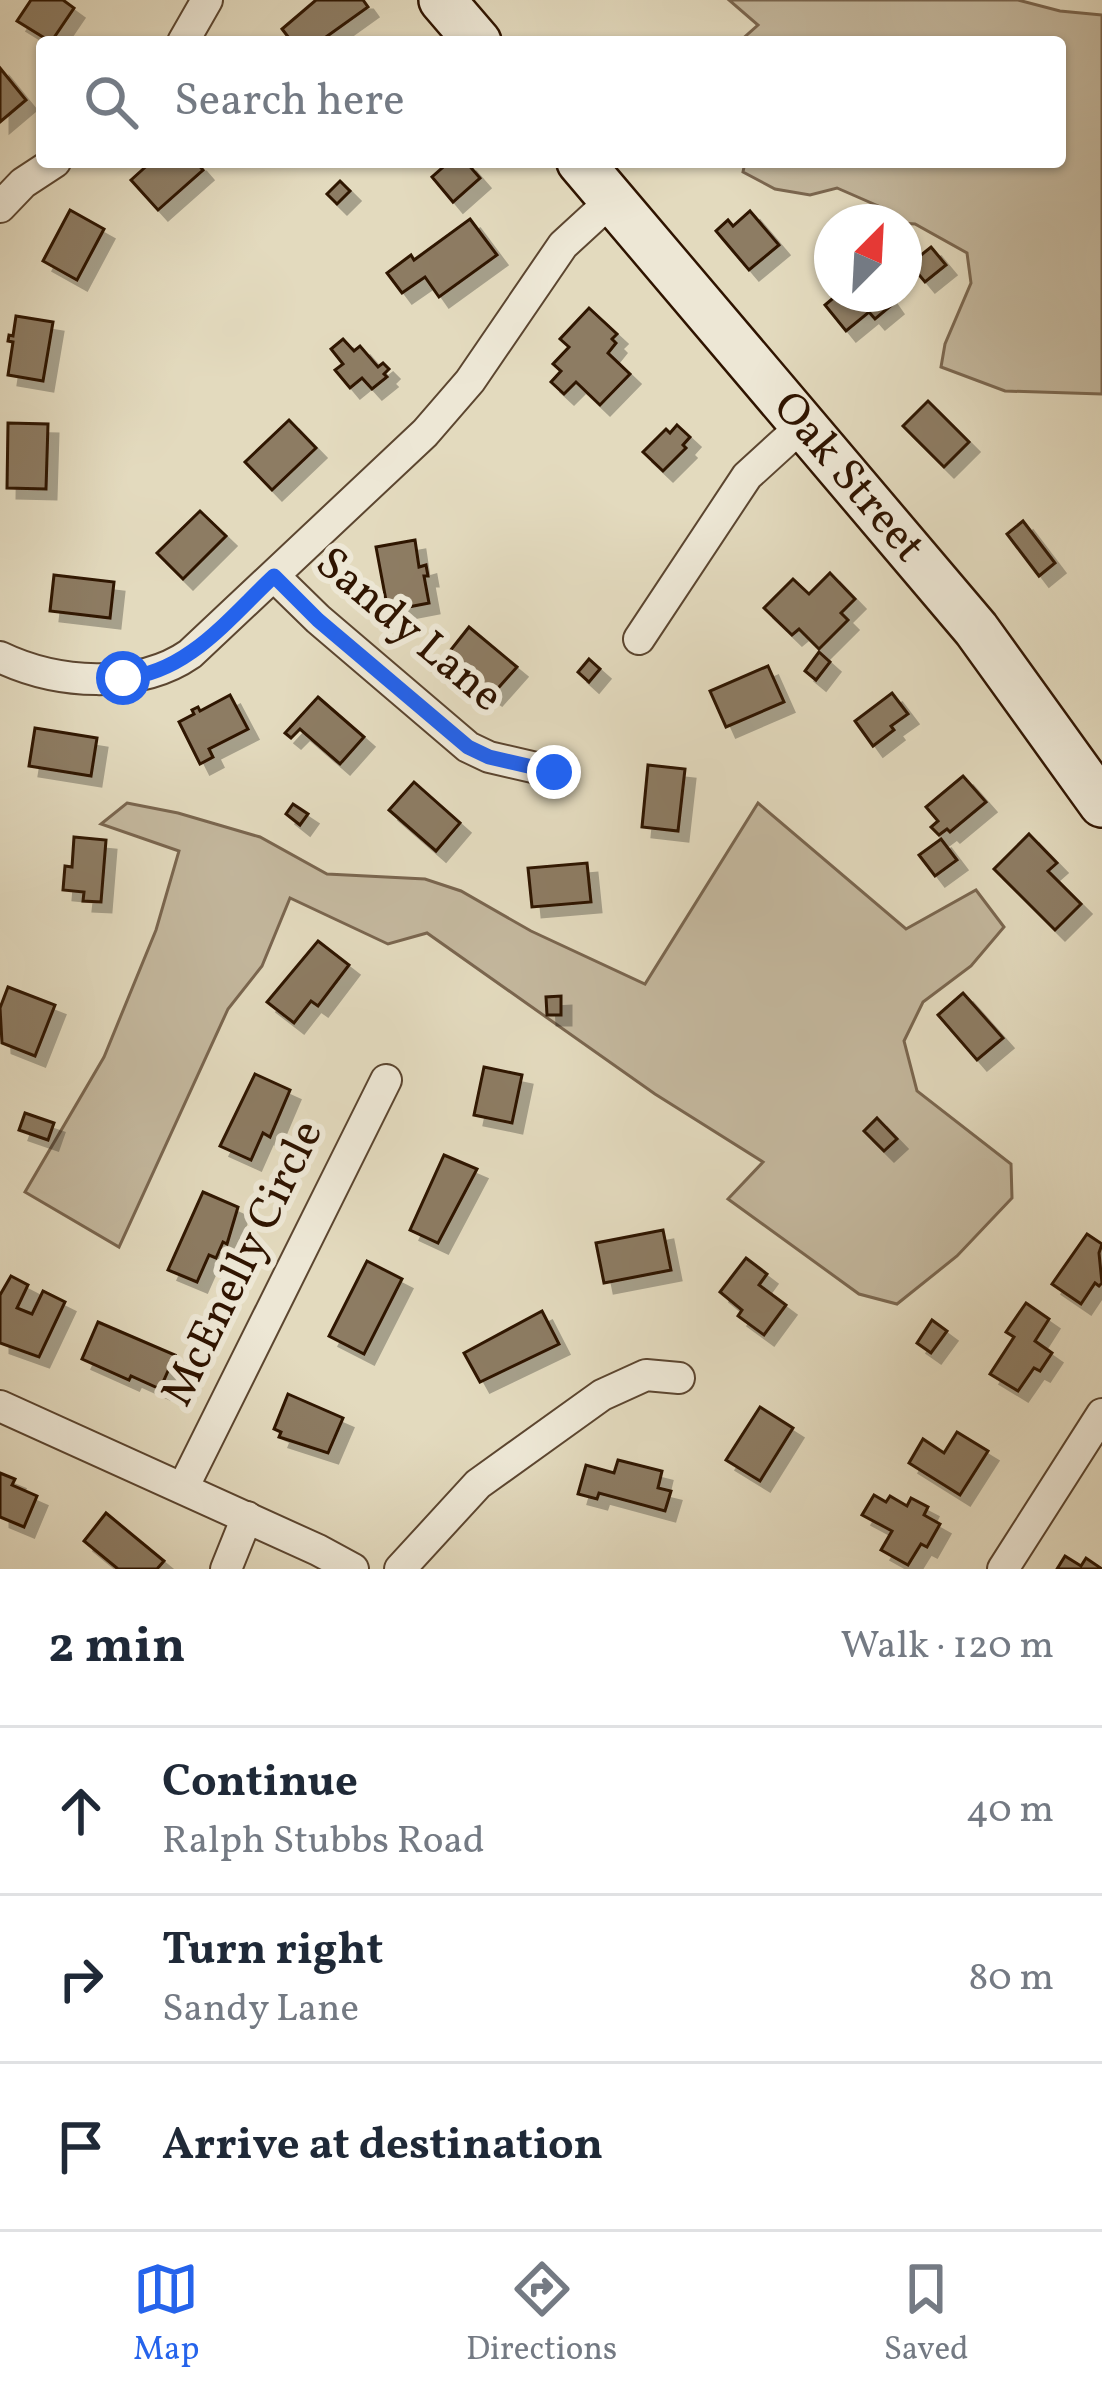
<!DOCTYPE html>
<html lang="en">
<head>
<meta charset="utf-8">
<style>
  body { margin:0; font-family:Vollkorn,serif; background:#f2f2f3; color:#1f2937 }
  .compass { position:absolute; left:814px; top:204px; width:108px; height:108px; border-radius:50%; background:#fff; box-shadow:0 3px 9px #0004; rotate:24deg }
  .stop { position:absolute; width:36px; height:36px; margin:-27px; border:9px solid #2563eb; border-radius:50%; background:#fff }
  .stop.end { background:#2563eb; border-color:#fff; box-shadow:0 3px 12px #0008 }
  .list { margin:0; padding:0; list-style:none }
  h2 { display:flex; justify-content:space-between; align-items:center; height:156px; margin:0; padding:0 48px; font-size:51px }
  h2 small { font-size:39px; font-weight:400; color:#747a83 }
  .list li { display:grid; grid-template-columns:78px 1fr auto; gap:36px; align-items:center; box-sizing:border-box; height:168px; padding:0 48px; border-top:3px solid #e0e1e3 }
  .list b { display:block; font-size:45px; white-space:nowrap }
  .list p { margin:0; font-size:39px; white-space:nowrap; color:#747a83 }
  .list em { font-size:39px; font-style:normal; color:#747a83 }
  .icon { flex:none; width:66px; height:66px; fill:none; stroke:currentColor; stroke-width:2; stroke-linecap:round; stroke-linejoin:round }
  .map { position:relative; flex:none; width:1102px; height:1569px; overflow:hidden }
  .search { position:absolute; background:#fff; box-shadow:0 3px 9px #0004; left:36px; right:36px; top:36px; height:132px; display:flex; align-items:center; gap:30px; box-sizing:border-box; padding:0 42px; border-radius:12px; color:#747a83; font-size:45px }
  .sheet { height:660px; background:#fff }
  nav { display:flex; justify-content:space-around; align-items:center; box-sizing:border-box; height:168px; border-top:3px solid #e0e1e3; background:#fff; font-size:33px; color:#747a83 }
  nav a { display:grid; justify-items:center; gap:6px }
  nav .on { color:#2563eb }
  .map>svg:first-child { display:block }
</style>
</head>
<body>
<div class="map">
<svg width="1102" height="1569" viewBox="0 0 1102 1569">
  <defs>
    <filter id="shadow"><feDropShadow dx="10" dy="10" stdDeviation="0" flood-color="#0004"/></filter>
  </defs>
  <rect width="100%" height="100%" fill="#e3dabe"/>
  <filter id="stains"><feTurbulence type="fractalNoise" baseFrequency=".00167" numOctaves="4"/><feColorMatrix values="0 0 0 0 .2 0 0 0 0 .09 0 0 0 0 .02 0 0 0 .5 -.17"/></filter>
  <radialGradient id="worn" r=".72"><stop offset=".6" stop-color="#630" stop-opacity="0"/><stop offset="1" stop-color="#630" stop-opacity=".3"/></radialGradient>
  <g fill="#c4b89e" stroke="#7a664f" stroke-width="3">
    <path d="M729,0H1018L1060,11L1102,15V394L1005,391L941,367L945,344L971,283L967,253L915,224L886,222L885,209L837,188L810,195L775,189L743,172L745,162H1060V42H739L758,25Z"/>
    <path d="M127,803L178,813L260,837L327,874L425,879L461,891L531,931L645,984L758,803L906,929L976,890L1004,927L971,966L923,1002L904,1041L917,1091L1011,1164L1012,1198L957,1256L897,1304L859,1294L728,1199L763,1162L655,1094L427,933L388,944L290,898L262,966L228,1009L119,1247L25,1192L104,1057L156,930L179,851L101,824Z"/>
  </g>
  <g fill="#8d7b63" stroke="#2f1400" stroke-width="3" filter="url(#shadow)">
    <path d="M31,0H63L74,8L51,42L17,21Z"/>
    <path d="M316,0H363L368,7L319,42H292L282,29Z"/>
    <path d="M0,68L26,100L0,122Z"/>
    <path d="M151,162H196L203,170L158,210L131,180Z"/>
    <path d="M449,162H466L480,178L453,202L432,177Z"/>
    <path d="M340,181L350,191L337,204L327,194Z"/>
    <path d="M70,210L104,229L77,280L43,261Z"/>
    <path d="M750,211L779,245L749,270L716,231L728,220L733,226Z"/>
    <path d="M470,219L497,255L439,297L425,277L402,293L387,273L411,255L414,260Z"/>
    <path d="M931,247L946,265L925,282L910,264Z"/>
    <path d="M838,294H886L893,304L875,319L869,312L846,331L825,305Z"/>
    <path d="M589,308L617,334L612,339L616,343L608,353L630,374L600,405L576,382L564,394L551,382L561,371L553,364L569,347L560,339Z"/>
    <path d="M16,316L53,322L43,381L8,375L13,342L8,341L9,335L13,336Z"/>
    <path d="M343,339L354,351L360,346L378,367L383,363L389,369L384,374L387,377L372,389L362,378L350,388L335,370L343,364L331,349Z"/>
    <path d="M928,401L969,442L944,467L903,426Z"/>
    <path d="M289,420L316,448L272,490L245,462Z"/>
    <path d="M8,423L48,424L46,489L7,488Z"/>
    <path d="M677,425L690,437L683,445L686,448L663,471L643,452L666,429L670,433Z"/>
    <path d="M200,511L226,536L183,579L157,553Z"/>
    <path d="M1023,521L1055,563L1039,576L1007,534Z"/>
    <path d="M415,540L419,567L426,565L428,576H424L429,603L388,611L376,547Z"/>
    <path d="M830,573L855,599L841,613L848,620L819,649L799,629L792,635L764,608L793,579L809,594Z"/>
    <path d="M54,575L114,582L110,618L50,611Z"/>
    <path d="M469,627L517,667L492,695L465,677L468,674L446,656Z"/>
    <path d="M819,652L830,662L816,680L805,671Z"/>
    <path d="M589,659L600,669L589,682L578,672Z"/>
    <path d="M768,666L784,702L726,727L710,691Z"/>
    <path d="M892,693L908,714L891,726L894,730L873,746L855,721Z"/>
    <path d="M230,695L248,729L209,749L213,757L200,764L179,722L194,714L192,710L198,707L200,711Z"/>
    <path d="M318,697L364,737L340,764L300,729L291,738L285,733Z"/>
    <path d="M35,728L97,738L91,776L29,766Z"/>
    <path d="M648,765L685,769L678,831L642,827Z"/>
    <path d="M963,776L986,802L950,832L947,829L939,835L931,827L938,821L926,807Z"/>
    <path d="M414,782L460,823L436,851L389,810Z"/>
    <path d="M293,804L308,814L300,825L286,814Z"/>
    <path d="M1029,834L1057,863L1048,871L1081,904L1055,930L994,869Z"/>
    <path d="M74,837L106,840L101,902L83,901L84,892L63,890L65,866L72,867Z"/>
    <path d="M941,839L957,860L935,876L919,855Z"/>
    <path d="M587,863L591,902L532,907L528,868Z"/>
    <path d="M318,941L349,965L318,1006L311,1001L294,1023L267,1002Z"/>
    <path d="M8,987L55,1005L35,1056L2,1043L0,1008Z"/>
    <path d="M963,993L1003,1038L977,1060L938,1015Z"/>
    <path d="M561,996V1015H547L546,997Z"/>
    <path d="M484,1067L522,1075L512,1123L474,1115Z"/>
    <path d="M255,1074L290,1090L270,1137L263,1133L251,1160L220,1146Z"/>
    <path d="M25,1113L54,1123L48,1140L19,1130Z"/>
    <path d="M877,1118L897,1139L884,1151L864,1131Z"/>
    <path d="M444,1155L477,1169L438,1243L410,1230Z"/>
    <path d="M203,1192L238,1207L227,1244L223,1242L216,1258L209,1255L197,1282L168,1270Z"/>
    <path d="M663,1230L671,1270L604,1283L596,1243Z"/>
    <path d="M1087,1234L1102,1244L1099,1253L1102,1283L1099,1286L1095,1283L1081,1304L1052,1284Z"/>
    <path d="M746,1258L767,1274L759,1285L786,1305L764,1335L738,1316L742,1310L720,1292Z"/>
    <path d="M367,1261L402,1279L364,1354L329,1336Z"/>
    <path d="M11,1276L28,1285L17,1308L32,1314L43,1291L65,1302L39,1357L0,1343V1295Z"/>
    <path d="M1026,1303L1049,1319L1035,1341L1052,1353L1040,1371L1034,1368L1018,1391L990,1374L1014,1337L1006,1332Z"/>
    <path d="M542,1311L559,1344L480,1382L464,1353Z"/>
    <path d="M932,1320L947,1331L931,1353L917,1343Z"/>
    <path d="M98,1322L175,1355L160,1389L131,1376L129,1380L82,1359Z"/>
    <path d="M288,1394L343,1418L328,1453L279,1437L281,1432L274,1429Z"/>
    <path d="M760,1407L793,1428L760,1481L726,1460Z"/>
    <path d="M957,1432L988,1451L960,1495L909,1463L923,1439L944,1453Z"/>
    <path d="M618,1460L662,1471L658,1488L671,1491L665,1511L599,1493L597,1499L578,1494L586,1465L614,1473Z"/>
    <path d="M0,1473L15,1479L12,1485L37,1496L24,1527L0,1517Z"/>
    <path d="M874,1495L886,1502L890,1496L907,1506L911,1498L928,1507L924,1515L940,1524L927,1547L921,1544L908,1565L881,1550L892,1531L862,1515Z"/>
    <path d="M106,1513L164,1561L157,1569H118L84,1541Z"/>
    <path d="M1065,1556L1081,1566L1086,1558L1102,1569H1057Z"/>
  </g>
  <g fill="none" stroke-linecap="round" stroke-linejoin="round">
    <g stroke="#5c4630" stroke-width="34">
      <g id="street">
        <path d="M183,42L207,0"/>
        <path d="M0,207L23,183L55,162"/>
        <path d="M274,576L318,619L468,747L489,757L554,772"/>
        <path d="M639,639L747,476L803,425"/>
        <path d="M0,657C56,684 138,690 190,654L425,433L470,381L563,245L612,200"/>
        <path d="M0,1406L318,1550L353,1569"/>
        <path d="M183,1488L386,1080"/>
        <path d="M226,1569L247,1517"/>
        <path d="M400,1569L478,1484L602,1395L646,1375L679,1378"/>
        <path d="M1003,1569L1102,1414"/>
      </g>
    </g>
    <g stroke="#2f1400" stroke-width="50">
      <g id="secondary">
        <path d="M442,0L478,42"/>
        <path id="s1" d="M580,162L976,629L1102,804"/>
      </g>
    </g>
    <use href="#street" stroke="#ede7d5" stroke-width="30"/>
    <use href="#secondary" stroke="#ede7d5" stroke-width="45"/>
  </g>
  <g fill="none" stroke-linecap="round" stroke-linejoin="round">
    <path stroke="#2563eb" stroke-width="15" d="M123,678C187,674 230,617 274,576L318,620L468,747L489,757L554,772"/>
  </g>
  <g text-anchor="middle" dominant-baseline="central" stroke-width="12" stroke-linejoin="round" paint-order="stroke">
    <g font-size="45" fill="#2f1400" stroke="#ede7d5">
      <text stroke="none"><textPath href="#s1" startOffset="414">Oak Street</textPath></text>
      <text transform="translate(408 631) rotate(40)">Sandy Lane</text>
      <text transform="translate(244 1264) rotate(-64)">McEnelly Circle</text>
    </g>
  </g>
  <rect width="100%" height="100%" filter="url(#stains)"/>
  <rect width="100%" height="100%" fill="url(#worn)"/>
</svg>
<svg class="compass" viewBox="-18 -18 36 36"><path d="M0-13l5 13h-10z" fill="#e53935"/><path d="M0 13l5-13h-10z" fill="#747a83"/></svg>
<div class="stop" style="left:123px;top:678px"></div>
<div class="stop end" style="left:554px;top:772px"></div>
<div class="search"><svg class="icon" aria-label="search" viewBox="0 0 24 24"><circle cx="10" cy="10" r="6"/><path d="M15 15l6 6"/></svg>Search here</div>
</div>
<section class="sheet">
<h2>2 min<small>Walk · 120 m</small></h2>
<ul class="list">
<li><svg class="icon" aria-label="ahead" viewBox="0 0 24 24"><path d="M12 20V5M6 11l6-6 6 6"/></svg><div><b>Continue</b><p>Ralph Stubbs Road</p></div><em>40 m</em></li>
<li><svg class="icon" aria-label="right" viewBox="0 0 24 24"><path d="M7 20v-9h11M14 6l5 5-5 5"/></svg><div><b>Turn right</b><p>Sandy Lane</p></div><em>80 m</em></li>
<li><svg class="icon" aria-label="arrive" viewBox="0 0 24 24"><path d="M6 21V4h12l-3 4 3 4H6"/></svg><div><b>Arrive at destination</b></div></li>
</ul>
</section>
<nav>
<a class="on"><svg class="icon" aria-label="map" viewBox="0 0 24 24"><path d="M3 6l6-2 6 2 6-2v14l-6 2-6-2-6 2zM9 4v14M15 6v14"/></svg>Map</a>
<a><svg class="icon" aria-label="directions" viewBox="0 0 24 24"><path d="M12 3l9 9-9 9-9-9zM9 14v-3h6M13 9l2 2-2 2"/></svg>Directions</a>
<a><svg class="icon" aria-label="saved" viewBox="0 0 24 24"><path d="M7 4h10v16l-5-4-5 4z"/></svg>Saved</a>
</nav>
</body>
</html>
